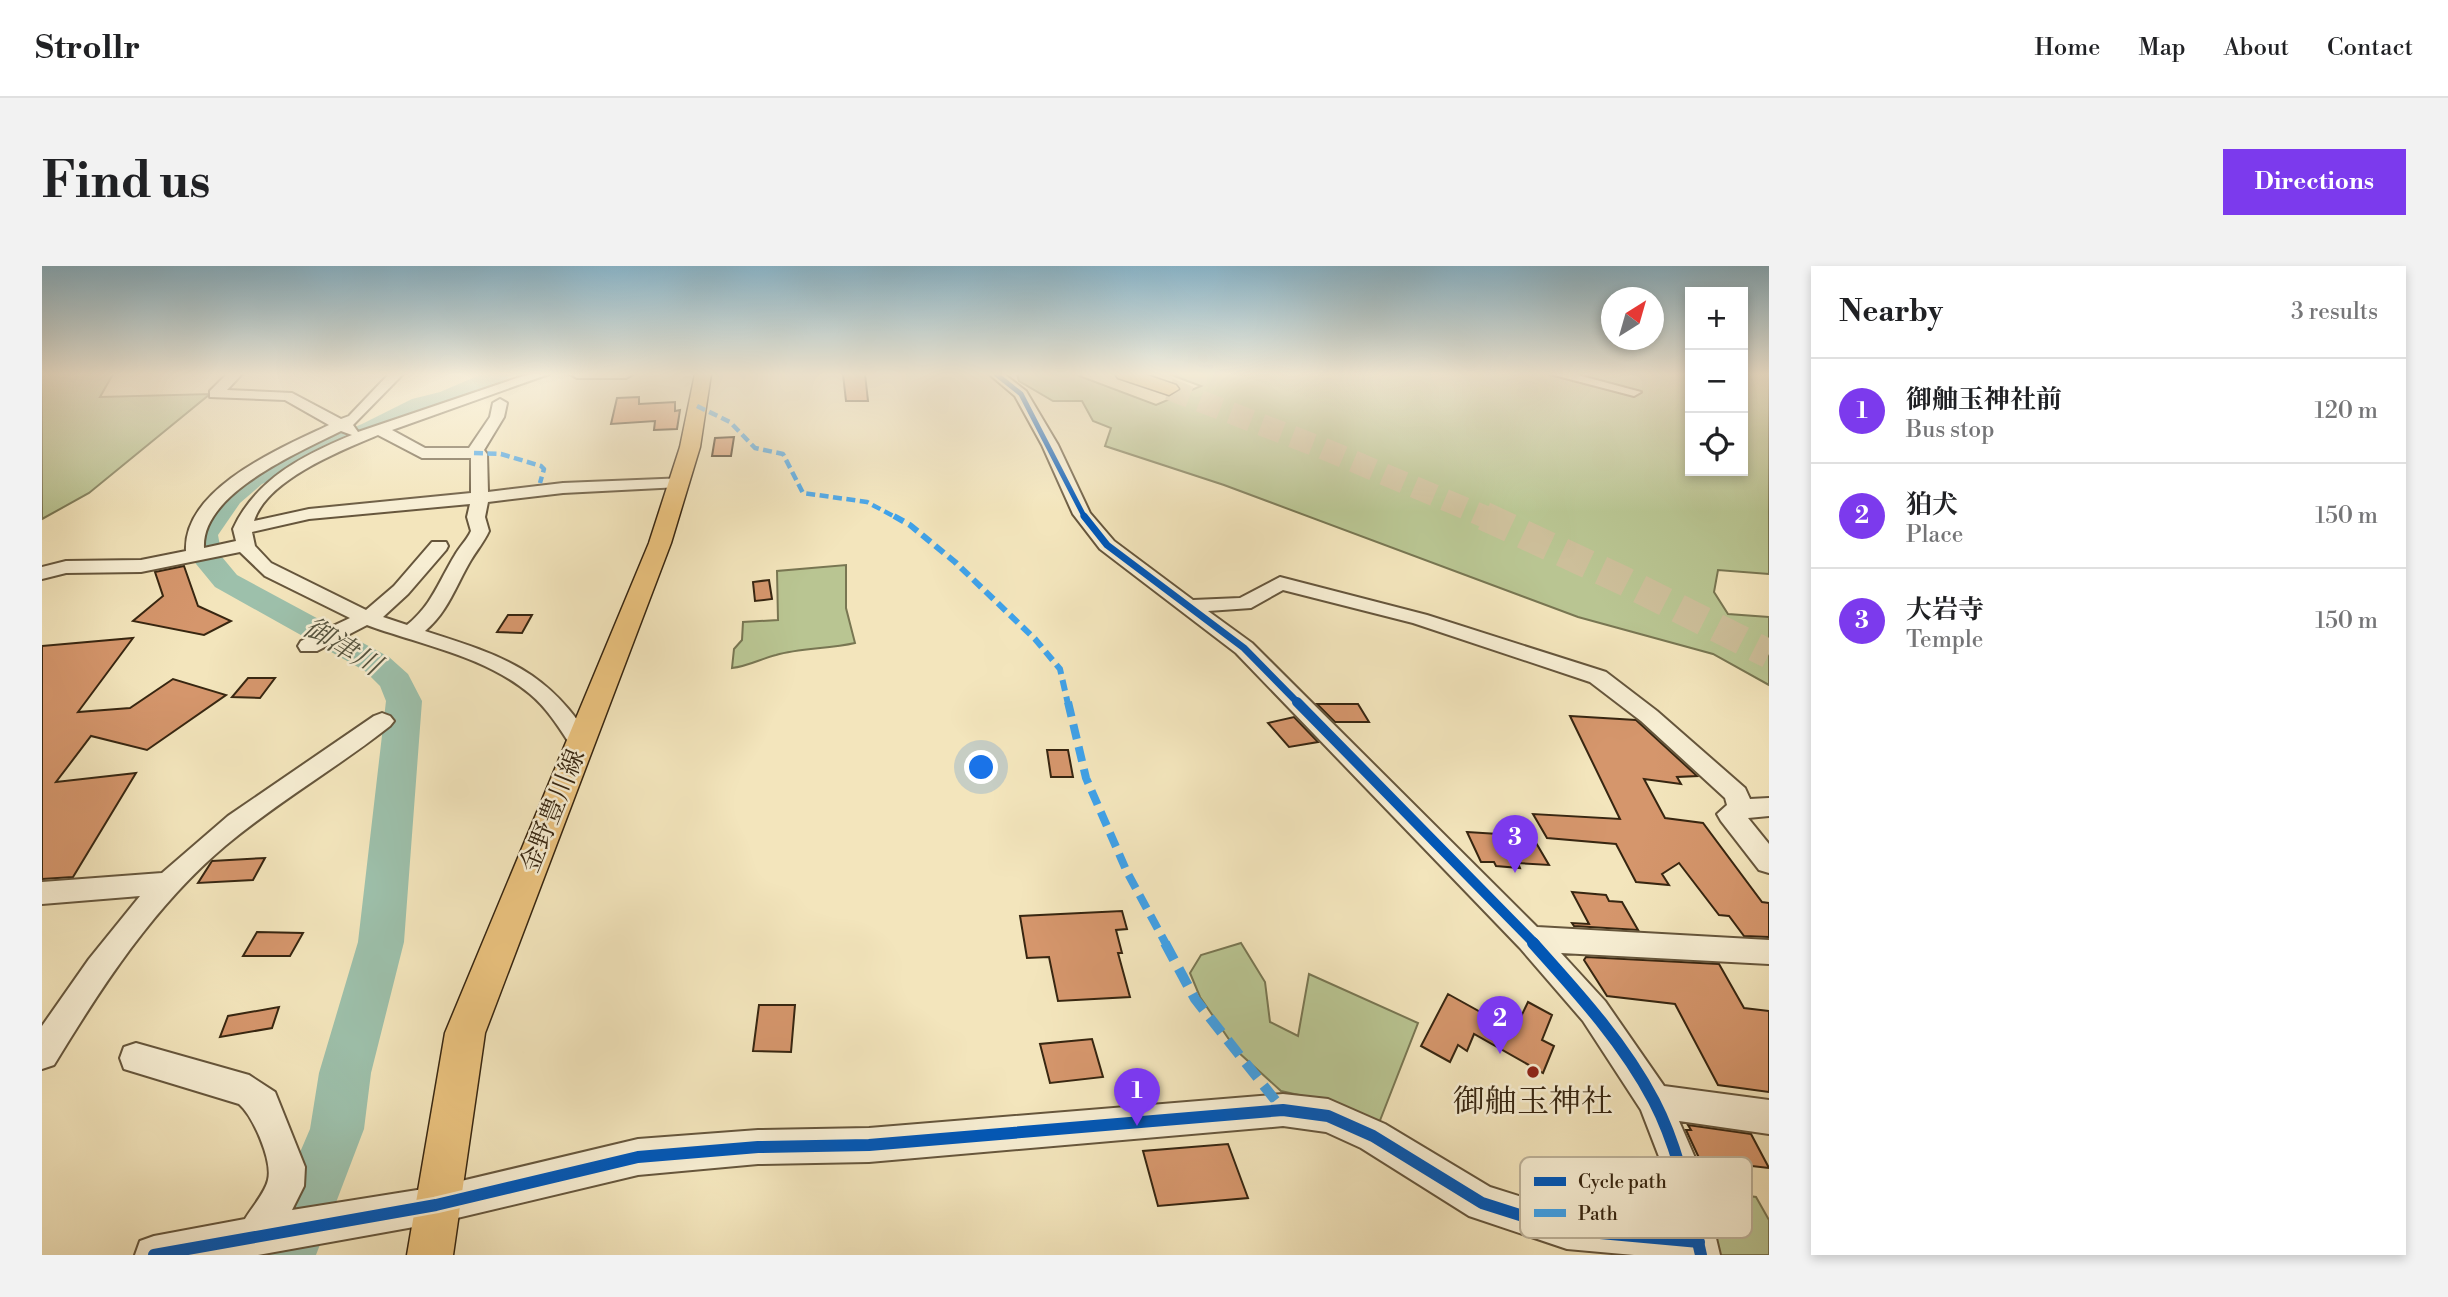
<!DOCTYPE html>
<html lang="en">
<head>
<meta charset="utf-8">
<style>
  body { margin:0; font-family:"Libre Bodoni","Noto Serif JP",serif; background:#f2f2f2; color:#202124 }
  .controls { position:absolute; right:21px; top:21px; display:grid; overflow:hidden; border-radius:0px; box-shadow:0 4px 10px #0003 }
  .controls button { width:63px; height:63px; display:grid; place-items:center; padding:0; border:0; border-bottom:2px solid #e0e0e0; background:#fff; color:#202124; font:35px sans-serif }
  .compass { position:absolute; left:1559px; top:21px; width:63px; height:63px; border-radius:50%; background:#fff; box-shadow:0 4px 10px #0003; rotate:37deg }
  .you { position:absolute; left:940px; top:502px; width:24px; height:24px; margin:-18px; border:5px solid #fff; border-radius:50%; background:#1a73e8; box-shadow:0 0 0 10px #1a73e833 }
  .badge { display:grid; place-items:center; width:46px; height:46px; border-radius:50%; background:#7c3aed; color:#fff; font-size:23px; font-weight:700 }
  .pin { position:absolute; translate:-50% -58px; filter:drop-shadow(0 2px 4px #0008) }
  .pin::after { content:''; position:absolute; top:37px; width:24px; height:21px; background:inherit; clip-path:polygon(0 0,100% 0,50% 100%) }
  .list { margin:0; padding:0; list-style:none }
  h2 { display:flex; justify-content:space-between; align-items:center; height:91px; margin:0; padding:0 28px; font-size:30px }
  h2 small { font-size:23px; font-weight:400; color:#757577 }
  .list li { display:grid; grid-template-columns:46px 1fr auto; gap:21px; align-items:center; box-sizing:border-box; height:105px; padding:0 28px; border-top:2px solid #e0e0e0 }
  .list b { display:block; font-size:26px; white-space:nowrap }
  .list p { margin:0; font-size:23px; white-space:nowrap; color:#757577 }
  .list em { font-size:23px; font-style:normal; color:#757577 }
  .icon { flex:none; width:38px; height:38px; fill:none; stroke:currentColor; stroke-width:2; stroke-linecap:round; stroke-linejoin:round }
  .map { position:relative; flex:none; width:1727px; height:989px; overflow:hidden; border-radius:0px }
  header { display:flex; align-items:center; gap:42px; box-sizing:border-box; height:98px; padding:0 35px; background:#fff; border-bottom:2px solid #e0e0e0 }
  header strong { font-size:33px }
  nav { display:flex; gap:38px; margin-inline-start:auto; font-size:24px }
  .intro { display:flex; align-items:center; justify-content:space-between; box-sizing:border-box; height:168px; padding:0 42px }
  h1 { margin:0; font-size:49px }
  .button { padding:18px 32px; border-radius:0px; background:#7c3aed; color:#fff; font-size:24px; font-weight:700 }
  main { display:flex; gap:42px; padding:0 42px }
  aside { flex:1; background:#fff; border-radius:0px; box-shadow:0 4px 10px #0003 }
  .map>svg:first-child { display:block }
</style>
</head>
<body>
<header>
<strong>Strollr</strong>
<nav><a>Home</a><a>Map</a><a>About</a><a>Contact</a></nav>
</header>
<div class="intro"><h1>Find us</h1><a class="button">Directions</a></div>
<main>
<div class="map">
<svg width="1727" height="989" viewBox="0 0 1727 989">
  <rect width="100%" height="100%" fill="#f3e5bc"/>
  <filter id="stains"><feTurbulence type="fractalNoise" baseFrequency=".00286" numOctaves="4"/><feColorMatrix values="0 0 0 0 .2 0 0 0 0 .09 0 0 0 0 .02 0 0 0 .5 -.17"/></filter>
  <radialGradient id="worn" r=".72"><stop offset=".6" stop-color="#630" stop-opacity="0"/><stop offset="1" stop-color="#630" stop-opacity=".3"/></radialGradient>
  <g fill="#b9c592" stroke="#787652" stroke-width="2">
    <path d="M0,108H71L58,131L168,128L47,227L0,253Z"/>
    <path d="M975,108H1032L1114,139L1159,120L1127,108H1648V205H1701V108H1727V308L1676,304L1672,326L1686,348L1727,351V419L1671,388L1536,351L1182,219L1063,180L1069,162L1051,155L1040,135H1011L977,115Z"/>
    <path d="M804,299V342L813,377C787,383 758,382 734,389C718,393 707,400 690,402L692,383L700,374L701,356L736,354L735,305Z"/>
    <path d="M1199,677L1223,716L1228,756L1256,770L1267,708L1376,757L1337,857L1279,834L1239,825L1195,785L1158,731L1148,707L1159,689Z"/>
    <path d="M1656,923L1714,931L1727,954V989H1674Z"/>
  </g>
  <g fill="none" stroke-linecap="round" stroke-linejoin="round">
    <path fill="#9dc0ab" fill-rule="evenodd" d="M440,108H468L465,113L414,136L386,143L336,168L220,218L198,237L176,269L180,291L195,309L347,391L366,408L380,435L362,676L329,807L322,863L274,989H214L268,863L277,807L316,676L344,435L338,420L323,405L173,321L150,293L148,269L159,248L178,225L202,206L320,158L370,133L398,126Z"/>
  </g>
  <g fill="#d5966c" stroke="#372611" stroke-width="2">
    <path d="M801,108H823L826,135H804Z"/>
    <path d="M597,131V138L633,136V145L638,144L635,163L612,164L613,155L569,158L575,132Z"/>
    <path d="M692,171L689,190H670L673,172Z"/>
    <path d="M142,300L156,340L189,355L162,369L91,355L121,330L113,306Z"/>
    <path d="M727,314L730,333L713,335L711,316Z"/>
    <path d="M466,349H490L480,367L455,366Z"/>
    <path d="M91,372L36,446L88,442L131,413L184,429L105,484L49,470L14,516L94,507L31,611L0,613V380Z"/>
    <path d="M206,412H233L218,432L190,431Z"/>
    <path d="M1275,438H1316L1327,456H1293Z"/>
    <path d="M1528,450L1594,454L1655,510L1635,511L1639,518L1602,513L1623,552L1661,557L1720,636L1727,637V671L1702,670L1687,650L1677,649L1637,597L1620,608L1627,619L1594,616L1574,578L1505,572L1491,548L1578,553Z"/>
    <path d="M1252,451L1276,476L1247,481L1226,457Z"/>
    <path d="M1005,484H1026L1031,511H1009Z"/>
    <path d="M1425,566L1490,570L1507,599L1476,597L1478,602L1454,600L1452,596H1439Z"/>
    <path d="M223,592L211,614L156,617L170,595Z"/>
    <path d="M1530,626L1564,629L1567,635L1580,636L1596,664L1532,660L1530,657L1547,658Z"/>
    <path d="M1080,645L1085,663L1074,664L1080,687H1076L1088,731L1016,735L1007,691L985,692L978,650Z"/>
    <path d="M215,666L261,667L248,690H201Z"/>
    <path d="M1544,691L1677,698L1702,742L1727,745V826L1676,819L1633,738L1565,730L1542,694Z"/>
    <path d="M1406,728L1460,758L1463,753L1475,759L1486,736L1510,749L1500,774L1512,780L1501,807L1432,768L1425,785L1416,779L1408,796L1379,780Z"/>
    <path d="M717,739H753L749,786L711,785Z"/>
    <path d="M237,741L230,762L178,771L186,750Z"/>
    <path d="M1050,773L1061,811L1008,817L998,778Z"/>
    <path d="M1646,859L1709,868L1727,902L1658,894L1644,864H1649Z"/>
    <path d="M1186,878L1206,932L1116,940L1101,885Z"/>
  </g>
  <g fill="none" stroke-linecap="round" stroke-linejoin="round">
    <path stroke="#cdbf9a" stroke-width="22" stroke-dasharray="22 11" stroke-linecap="butt" d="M1127,123L1280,182L1446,252"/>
    <path stroke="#cdbf9a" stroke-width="29" stroke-dasharray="29 14" stroke-linecap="butt" d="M1442,250L1580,314L1727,388"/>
    <g stroke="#66563c" stroke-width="4">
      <g id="minor">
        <path d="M185,108H200L185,124L250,127L299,153L307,150L347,108H361L311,159L316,166L487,108H507L350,164L383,182H427L448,151L451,137L458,133L465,137L462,151L442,184L445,188L446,226L521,217L644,212L646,216L638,221L521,227L446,236L443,251L447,265C442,276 435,284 429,294C414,319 406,346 383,365C461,390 506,404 551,477L547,483H531C518,463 506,443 488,428C443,390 379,379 325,359L275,385H259L256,380L259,375L308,352L223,310L198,286L99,306L24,307L0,313V301L24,295L99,294L144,285C141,222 239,182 287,159L243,134L168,131V125ZM299,165L310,169C261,189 213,214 191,263L194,275L162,282C159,227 258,186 299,165ZM336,169L380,192H429V227L267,243L212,255C224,214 300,184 336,169ZM428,238L425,251L429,265C425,274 418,280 413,289C397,315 390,339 365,359L341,351L366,328L404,284L406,280L404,276H390L352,320L324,344L229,297L213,280L210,266L267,253Z"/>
        <path d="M528,108H591L584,112H535Z"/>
        <path d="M947,108H962L984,125L1016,179L1048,247L1072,275L1151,334L1198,332L1238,311L1385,349L1564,406L1615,445L1703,522L1708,533L1727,532V550L1706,552L1727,578V607L1717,604L1679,555L1675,548L1685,539L1683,532L1599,455L1548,416L1371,357L1241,324L1209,342L1166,345L1210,377L1495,661L1727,674V698L1519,687L1563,735L1622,820L1727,834V868L1637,855L1657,901L1678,989H1592L1525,983L1427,950L1319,882L1284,866L1241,860L827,896L716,898L596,909L394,957L216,989H93L98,975L112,970L203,953C210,941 223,927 226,914C231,895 211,850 197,838L82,803L78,792L82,781L94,777L207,809L233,826L263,901L262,920L250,944L394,921L596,873L716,864L827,862L1241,828L1286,833L1343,858L1448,921L1525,945L1633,955L1621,901L1599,844L1541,755L1478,682L1194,387L1058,283L1031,248L1000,179L973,130Z"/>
        <path d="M1508,108H1532L1599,126L1592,130Z"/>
        <path d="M340,447L348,450L352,455L348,460C295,502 235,536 183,580C112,640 60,720 12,799L0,803V760L47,693L98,630L0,638V616L120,607L186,550L332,450Z"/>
      </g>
    </g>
    <g stroke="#372611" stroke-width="3">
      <path id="major" d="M653,108H669L658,181L629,277L443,767L411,989H365L403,767L607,277L638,181Z"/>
    </g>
    <g stroke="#372611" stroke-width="3">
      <path id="highway" d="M1073,108H1102L1134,119L1137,123L1127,129L1076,112Z"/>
    </g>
    <use href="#minor" fill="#f7eed3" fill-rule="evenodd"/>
    <use href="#major" fill="#eac27e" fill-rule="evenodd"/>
    <use href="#highway" fill="#eac27e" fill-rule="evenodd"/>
    <g stroke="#3fa2ea" stroke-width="4.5" stroke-dasharray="9 4.5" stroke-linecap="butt">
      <path d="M655,140L688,156L713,182L741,188L761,227L825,236L855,252"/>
      <path d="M432,187L459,188L499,200L502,203L498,217"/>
    </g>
    <path stroke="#3fa2ea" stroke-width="6" stroke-dasharray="11 6" stroke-linecap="butt" d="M852,250L868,259L913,296L993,373L1018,403L1026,438"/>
    <path stroke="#3fa2ea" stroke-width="8" stroke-dasharray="15 8" stroke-linecap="butt" d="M1026,436L1044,512L1085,606L1124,678"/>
    <path stroke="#3fa2ea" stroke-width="10" stroke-dasharray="19 10" stroke-linecap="butt" d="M1123,677L1153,733L1241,844"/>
    <g stroke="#f7eed3" stroke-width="8">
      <path id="cycleway-far3" d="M954,108L979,128L1043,252"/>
    </g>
    <g stroke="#f7eed3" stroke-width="10">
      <path id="cycleway-far2" d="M1042,250L1065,279L1202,382L1257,438"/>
    </g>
    <g stroke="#f7eed3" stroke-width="14">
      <path id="cycleway-far1" d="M1255,436L1493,678"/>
    </g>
    <g stroke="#f7eed3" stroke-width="17">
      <g id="cycleway">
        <path d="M1491,677C1535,726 1581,776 1612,835C1637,883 1647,937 1659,989"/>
        <path d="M112,989L394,939L596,891L716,881L827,879L1241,844L1286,850L1331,870L1440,937L1525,964L1657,976"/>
      </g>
    </g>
    <use href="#cycleway-far3" stroke="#0057b8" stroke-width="5"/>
    <use href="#cycleway-far2" stroke="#0057b8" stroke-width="7"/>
    <use href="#cycleway-far1" stroke="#0057b8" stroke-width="10"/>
    <use href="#cycleway" stroke="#0057b8" stroke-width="12"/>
  </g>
  <linearGradient id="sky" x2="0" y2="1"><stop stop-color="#8ab9d0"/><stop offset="0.44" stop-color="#faf3e1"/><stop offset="1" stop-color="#faf3e1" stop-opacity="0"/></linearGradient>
  <rect width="1727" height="246" fill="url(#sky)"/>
  <circle fill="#8f2418" stroke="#f7eed3" stroke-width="2.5" cx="1491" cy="806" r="7"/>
  <g text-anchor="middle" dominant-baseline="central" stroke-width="5" stroke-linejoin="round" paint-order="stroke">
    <g font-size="26" fill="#372611" stroke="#f7eed3">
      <text transform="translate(511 545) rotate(-68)">金野豊川線</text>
    </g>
    <g font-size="28" font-style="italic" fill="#56543f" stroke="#f7eed3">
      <text transform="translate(300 381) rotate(31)">御津川</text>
    </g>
    <g font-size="32" fill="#372611" stroke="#f7eed3">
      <text x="1491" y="836">御舳玉神社</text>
    </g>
  </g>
  <rect x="1478" y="891" width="232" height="81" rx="10" fill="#f7eed3" stroke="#bdb299" stroke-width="2"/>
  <rect x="1492" y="911" width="32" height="9" fill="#0057b8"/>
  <rect x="1492" y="943" width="32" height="8" fill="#3fa2ea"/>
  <g font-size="19" fill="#372611">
    <text x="1536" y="922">Cycle path</text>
    <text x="1536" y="954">Path</text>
  </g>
  <rect width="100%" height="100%" filter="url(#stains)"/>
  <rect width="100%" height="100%" fill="url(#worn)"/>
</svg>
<div class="controls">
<button>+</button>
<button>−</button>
<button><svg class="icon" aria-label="locate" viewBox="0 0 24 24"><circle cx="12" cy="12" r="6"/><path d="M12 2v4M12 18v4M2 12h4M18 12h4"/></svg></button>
</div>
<svg class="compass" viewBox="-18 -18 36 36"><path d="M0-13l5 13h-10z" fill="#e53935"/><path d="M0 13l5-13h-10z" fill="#757577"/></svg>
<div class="you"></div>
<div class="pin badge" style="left:1095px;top:860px">1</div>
<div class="pin badge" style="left:1458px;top:788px">2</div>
<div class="pin badge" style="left:1473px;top:607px">3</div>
</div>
<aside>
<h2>Nearby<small>3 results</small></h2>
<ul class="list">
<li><span class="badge">1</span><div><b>御舳玉神社前</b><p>Bus stop</p></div><em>120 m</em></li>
<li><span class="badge">2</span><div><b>狛犬</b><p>Place</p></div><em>150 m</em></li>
<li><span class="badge">3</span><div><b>大岩寺</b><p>Temple</p></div><em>150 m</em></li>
</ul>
</aside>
</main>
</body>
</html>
